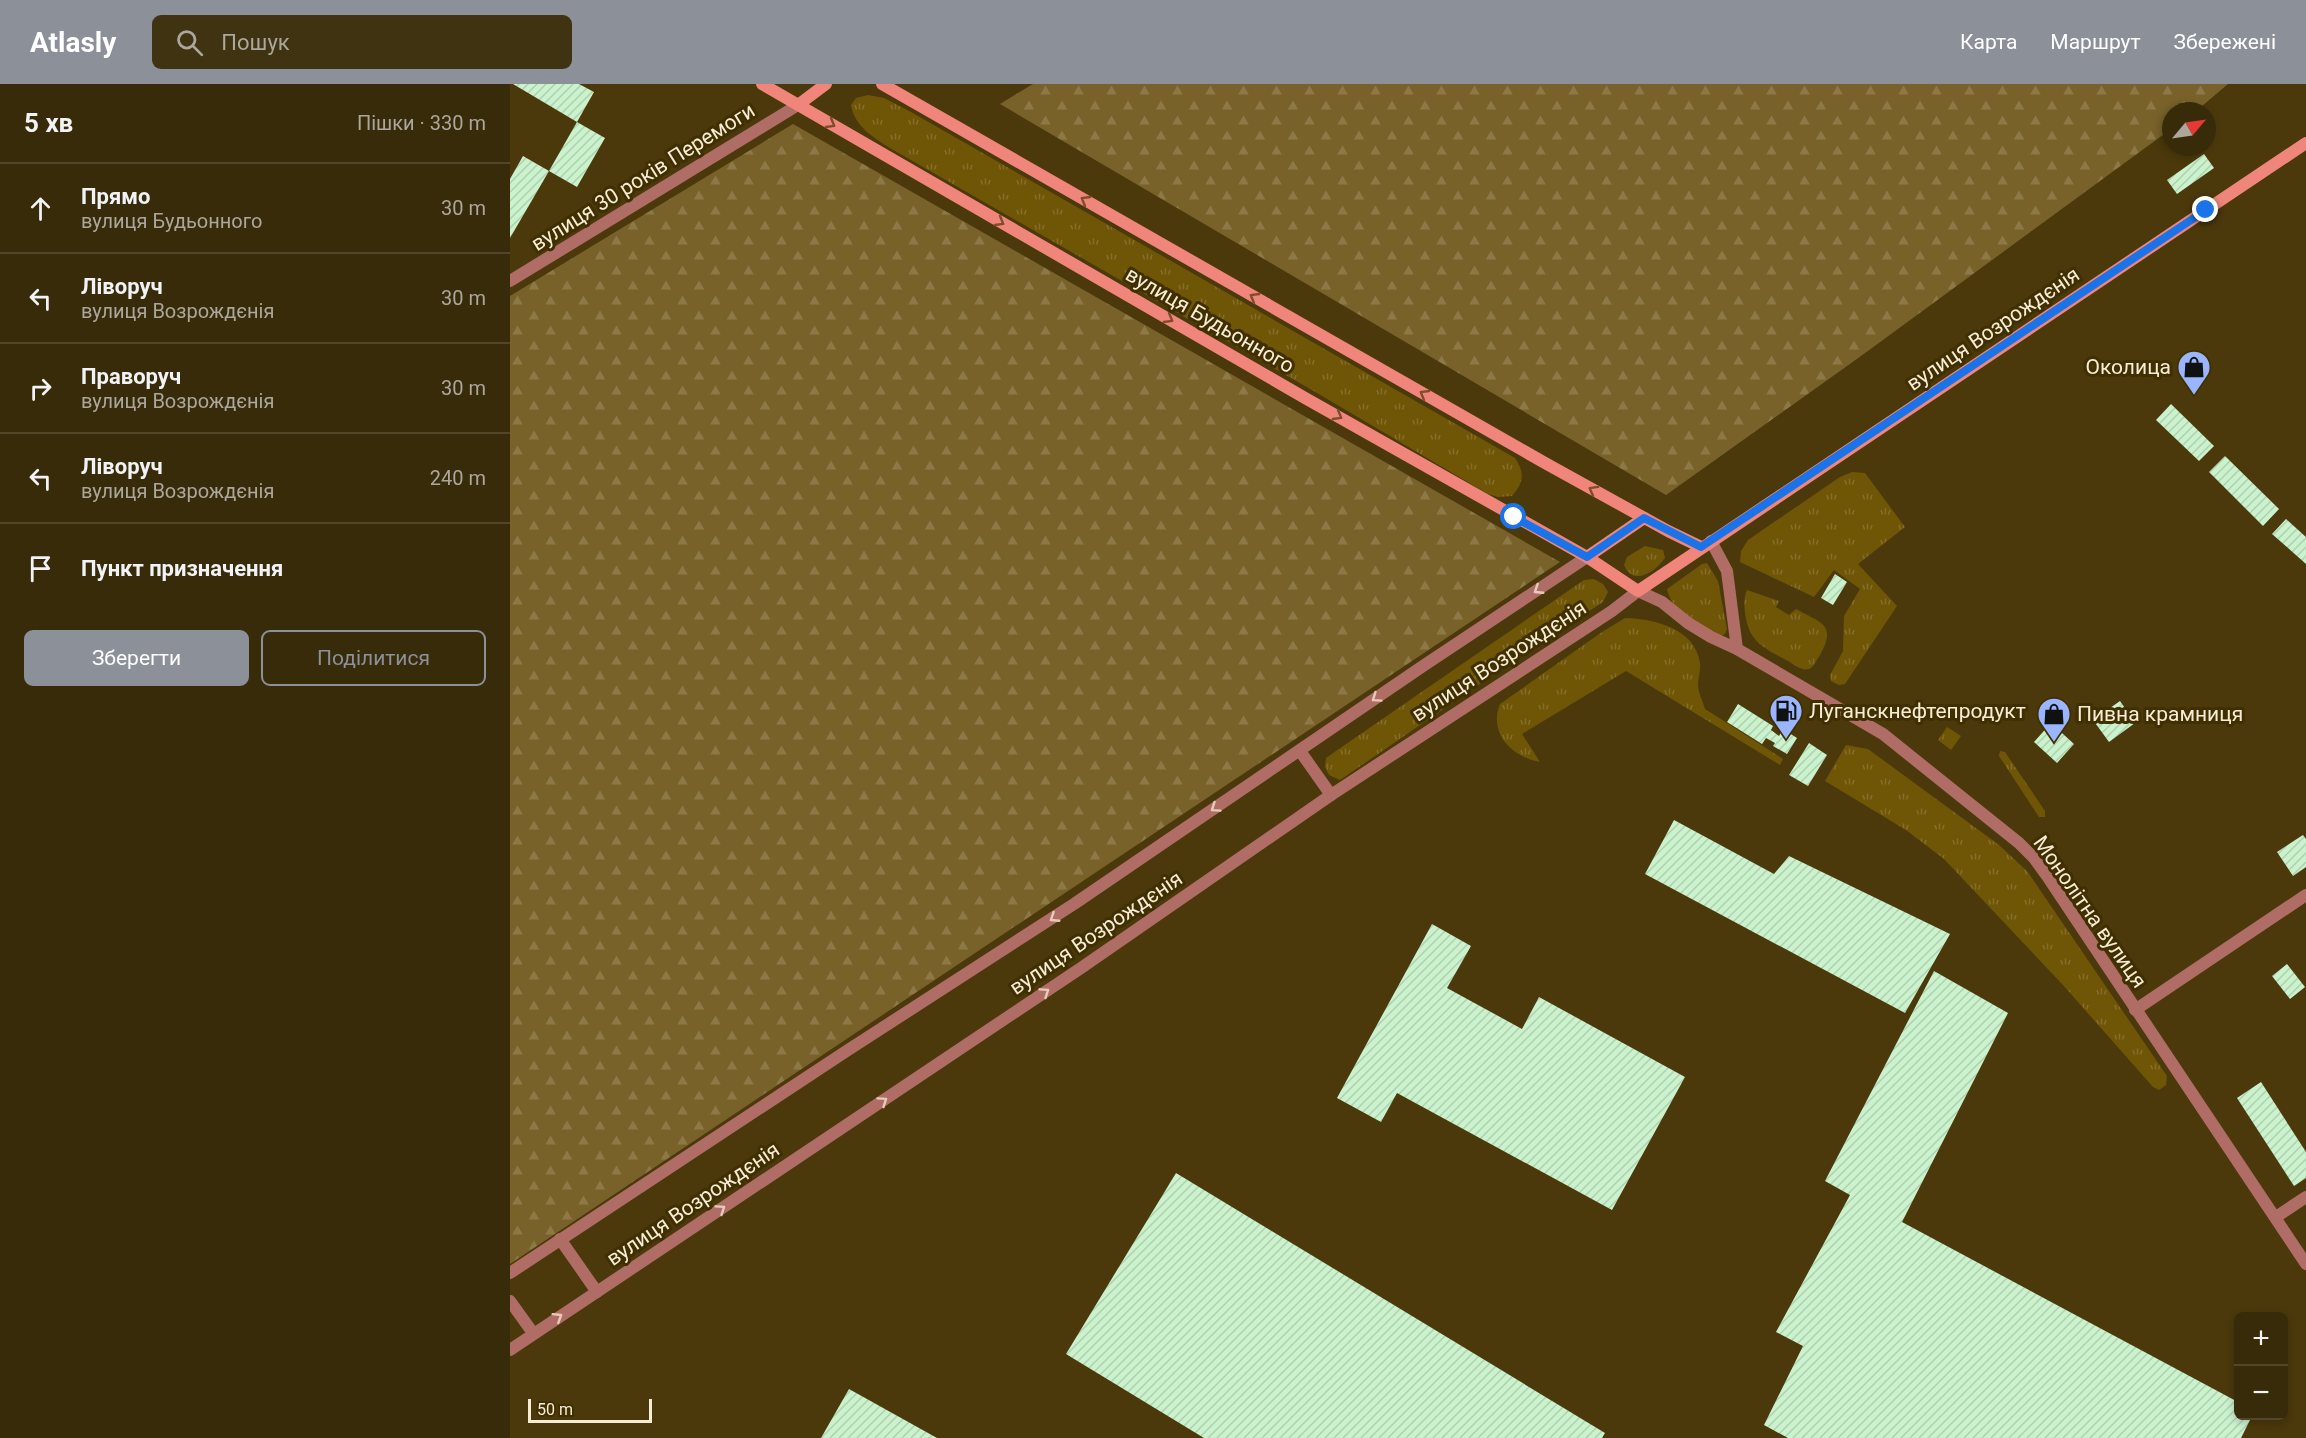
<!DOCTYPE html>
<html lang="uk">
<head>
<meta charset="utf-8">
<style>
  body { margin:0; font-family:Roboto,sans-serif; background:#3f3312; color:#f1f3f6 }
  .controls { position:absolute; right:18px; bottom:18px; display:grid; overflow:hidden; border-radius:9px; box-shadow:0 3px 9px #0003 }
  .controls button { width:54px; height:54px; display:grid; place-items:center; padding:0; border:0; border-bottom:2px solid #52472a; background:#382b09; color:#f1f3f6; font:30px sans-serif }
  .compass { position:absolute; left:1652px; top:18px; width:54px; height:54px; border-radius:50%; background:#382b09; box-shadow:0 3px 9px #0003; rotate:61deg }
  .scale { position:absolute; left:18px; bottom:15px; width:124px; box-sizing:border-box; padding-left:6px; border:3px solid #f7ecd5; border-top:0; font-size:16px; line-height:21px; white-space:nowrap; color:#f7ecd5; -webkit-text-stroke:4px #402f00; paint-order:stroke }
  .stop { position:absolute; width:18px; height:18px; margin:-14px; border:4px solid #1a73e8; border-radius:50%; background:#fff }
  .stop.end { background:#1a73e8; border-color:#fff; box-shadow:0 2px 6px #0008 }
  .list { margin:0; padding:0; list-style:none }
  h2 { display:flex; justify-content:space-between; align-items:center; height:78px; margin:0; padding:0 24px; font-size:26px }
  h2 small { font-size:20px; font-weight:400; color:#aba79c }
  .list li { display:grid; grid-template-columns:39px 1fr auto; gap:18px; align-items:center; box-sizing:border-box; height:90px; padding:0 24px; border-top:2px solid #52472a }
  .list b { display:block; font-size:22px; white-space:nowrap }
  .list p { margin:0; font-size:20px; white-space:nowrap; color:#aba79c }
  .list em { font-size:20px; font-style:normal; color:#aba79c }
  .actions { display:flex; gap:12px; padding:18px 24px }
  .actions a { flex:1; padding:14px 0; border:2px solid #8c9099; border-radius:9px; text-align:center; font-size:21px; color:#8c9099 }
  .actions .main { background:#8c9099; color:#fff }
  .icon { flex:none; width:33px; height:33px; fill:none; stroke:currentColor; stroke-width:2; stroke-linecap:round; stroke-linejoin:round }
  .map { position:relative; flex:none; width:1796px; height:1354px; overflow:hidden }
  header { display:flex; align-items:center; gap:36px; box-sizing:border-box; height:84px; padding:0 30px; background:#8c9099; color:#fff }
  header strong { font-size:28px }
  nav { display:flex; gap:33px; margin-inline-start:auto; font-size:21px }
  .search { width:420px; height:54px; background:#3f3312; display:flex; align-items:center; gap:15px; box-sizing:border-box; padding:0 21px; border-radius:9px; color:#aba79c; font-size:22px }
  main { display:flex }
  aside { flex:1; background:#382b09 }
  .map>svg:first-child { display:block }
</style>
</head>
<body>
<header>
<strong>Atlasly</strong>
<div class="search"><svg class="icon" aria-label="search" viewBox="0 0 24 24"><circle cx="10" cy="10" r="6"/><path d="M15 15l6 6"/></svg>Пошук</div>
<nav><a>Карта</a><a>Маршрут</a><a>Збережені</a></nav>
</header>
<main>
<aside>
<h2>5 хв<small>Пішки · 330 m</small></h2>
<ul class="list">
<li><svg class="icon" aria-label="ahead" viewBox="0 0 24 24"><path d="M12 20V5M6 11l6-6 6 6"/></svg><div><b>Прямо</b><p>вулиця Будьонного</p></div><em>30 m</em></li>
<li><svg class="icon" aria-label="left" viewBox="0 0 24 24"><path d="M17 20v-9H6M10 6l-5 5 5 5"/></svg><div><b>Ліворуч</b><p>вулиця Возрождєнія</p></div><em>30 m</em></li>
<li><svg class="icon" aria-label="right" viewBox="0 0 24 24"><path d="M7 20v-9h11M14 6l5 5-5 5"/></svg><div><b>Праворуч</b><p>вулиця Возрождєнія</p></div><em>30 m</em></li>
<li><svg class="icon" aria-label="left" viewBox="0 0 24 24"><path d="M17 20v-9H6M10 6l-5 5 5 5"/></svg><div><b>Ліворуч</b><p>вулиця Возрождєнія</p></div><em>240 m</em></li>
<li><svg class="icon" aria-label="arrive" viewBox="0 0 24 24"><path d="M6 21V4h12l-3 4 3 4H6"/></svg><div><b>Пункт призначення</b></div></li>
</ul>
<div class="actions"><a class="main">Зберегти</a><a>Поділитися</a></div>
</aside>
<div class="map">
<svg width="1796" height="1354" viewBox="0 0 1796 1354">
  <defs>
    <pattern id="grass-tufts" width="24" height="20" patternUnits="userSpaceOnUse" patternTransform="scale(1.5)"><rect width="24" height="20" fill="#6f5506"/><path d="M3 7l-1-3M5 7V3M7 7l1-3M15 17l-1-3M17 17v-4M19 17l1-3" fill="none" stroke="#846e29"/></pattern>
    <pattern id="forest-firs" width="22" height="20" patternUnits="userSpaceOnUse" patternTransform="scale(1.5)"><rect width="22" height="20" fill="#79622a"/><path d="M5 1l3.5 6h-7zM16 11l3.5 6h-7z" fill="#8d7948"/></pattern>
    <pattern id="building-hatch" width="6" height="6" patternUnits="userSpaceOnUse" patternTransform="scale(1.5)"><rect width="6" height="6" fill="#caf2cd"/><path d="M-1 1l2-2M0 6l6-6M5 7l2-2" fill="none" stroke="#b0d0b1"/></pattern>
  </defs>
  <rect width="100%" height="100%" fill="#4b390c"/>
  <g fill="url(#grass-tufts)">
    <path d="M358,11L374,14L401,28L1005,374C1015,389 1014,398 1002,412L988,413L978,410L802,306L380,64C363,53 345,43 341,21L346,14Z"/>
    <path d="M1342,388L1355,389L1395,443L1348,480L1387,522L1335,600L1329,601L1321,597L1320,591L1333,567L1334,532L1350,505L1324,486L1304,513L1230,478L1231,467L1238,456L1330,393Z"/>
    <path d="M1135,462L1153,466L1155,474C1145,488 1123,503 1114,481L1117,473Z"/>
    <path d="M1197,479L1208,497L1217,545L1215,550L1210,552C1190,542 1161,528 1157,505L1192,480Z"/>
    <path d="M1084,495L1093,500L1098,508L1093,518L1005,576L830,696L819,691L815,683L816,674L826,667L1074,496Z"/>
    <path d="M1237,506L1269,517L1266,523L1279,531L1286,525C1311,539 1327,540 1310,571C1307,575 1304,583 1299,585C1292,587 1284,581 1278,577C1254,564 1238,558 1235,528C1234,521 1234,512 1237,506Z"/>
    <path d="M1115,534C1144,535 1185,544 1190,579C1191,586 1188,594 1188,602C1189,610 1193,618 1195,625L1273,675L1270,681L1116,587L1012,650L1030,678C1003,673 978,650 990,620L1092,548Z"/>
    <path d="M1437,643L1451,652L1441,666L1428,656Z"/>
    <path d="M1336,661L1358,665L1489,761L1517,787L1657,992L1656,1001L1649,1006L1643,1003L1553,901L1434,775L1396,746L1315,697Z"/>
    <path d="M1490,667L1495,668L1535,727V733H1529L1489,672Z"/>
  </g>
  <g fill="url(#forest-firs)">
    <path d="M523,0H1718L1686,27H1661V45L1351,272L1156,411L490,20Z"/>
    <path d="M283,40L1050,478L0,1180V212Z"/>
  </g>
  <g fill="url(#building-hatch)">
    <path d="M3,0H69L84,8L67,38L95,54L67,103L39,87L67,38Z"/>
    <path d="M1694,70L1704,84L1667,110L1657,96Z"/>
    <path d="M13,72L39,87L0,154V95Z"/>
    <path d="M1661,320L1704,362L1689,377L1646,336Z"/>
    <path d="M1715,372L1769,425L1753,442L1699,388Z"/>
    <path d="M1776,435L1796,453V480L1762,450Z"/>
    <path d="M1325,490L1337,498L1323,521L1311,514Z"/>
    <path d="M1610,617L1625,639L1599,658L1583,636Z"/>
    <path d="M1228,620L1263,642L1261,646L1269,652L1273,645L1287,654L1277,670L1263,662L1265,659L1256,654L1252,660L1217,638Z"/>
    <path d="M1541,639L1564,660L1547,679L1524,658Z"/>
    <path d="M1299,659L1317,671L1298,702L1279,691Z"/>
    <path d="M1164,736L1264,790L1279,772L1440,850L1395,929L1135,790Z"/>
    <path d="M1793,751L1796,755V783L1783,792L1767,768Z"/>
    <path d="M922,840L961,862L937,904L1012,945L1029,913L1175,993L1102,1126L887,1009L871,1038L827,1014Z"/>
    <path d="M1777,880L1795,903L1780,915L1762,892Z"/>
    <path d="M1424,887L1498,929L1392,1138L1728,1318V1332H1742L1731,1354H1278L1254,1341L1293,1262L1266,1248L1340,1111L1315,1097Z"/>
    <path d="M1751,998L1796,1068V1094L1784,1102L1727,1014Z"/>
    <path d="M666,1089L1095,1349L1092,1354H694L556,1270Z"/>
    <path d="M339,1305L427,1354H311Z"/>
  </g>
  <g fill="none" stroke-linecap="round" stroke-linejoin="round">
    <g stroke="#b06d66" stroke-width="12">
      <path d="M0,197L288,21"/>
      <path d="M1201,457L1217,487L1227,565"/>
      <path d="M790,667L821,711"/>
      <path d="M1625,926L1796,811"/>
      <path d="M1766,1133L1796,1113"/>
      <path d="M50,1155L87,1208"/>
      <path d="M0,1189L338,966L564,820L913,582L1077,473"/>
      <path d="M0,1217L23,1249"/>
      <path d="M0,1266L571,884L821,711L1102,527L1128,507L1152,518L1178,539L1201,553L1227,565L1373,650L1509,759L1524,774L1537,792L1796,1180"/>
    </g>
    <g stroke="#f0867b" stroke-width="12">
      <path d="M252,0L795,314L1077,473L1128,507L1796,59"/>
      <path d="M372,0L1035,379L1158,447L1191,463"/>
      <path d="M288,21L316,0"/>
      <path d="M1077,473L1134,434"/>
    </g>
  </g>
  <defs><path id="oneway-chevron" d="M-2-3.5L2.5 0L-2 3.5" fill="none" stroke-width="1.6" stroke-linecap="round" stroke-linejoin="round" transform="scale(1.5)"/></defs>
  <g stroke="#7e4d2b">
    <use href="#oneway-chevron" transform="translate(321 40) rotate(30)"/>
    <use href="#oneway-chevron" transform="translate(575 116) rotate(-150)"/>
    <use href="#oneway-chevron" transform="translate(490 138) rotate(30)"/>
    <use href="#oneway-chevron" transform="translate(744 213) rotate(-150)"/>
    <use href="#oneway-chevron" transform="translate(659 235) rotate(30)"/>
    <use href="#oneway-chevron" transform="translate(914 310) rotate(-150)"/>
    <use href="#oneway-chevron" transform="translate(828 332) rotate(30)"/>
    <use href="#oneway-chevron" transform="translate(1083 406) rotate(-151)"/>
  </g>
  <g stroke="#e5ccb9">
    <use href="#oneway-chevron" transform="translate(1028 506) rotate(147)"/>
    <use href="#oneway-chevron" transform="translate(866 614) rotate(145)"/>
    <use href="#oneway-chevron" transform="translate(705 724) rotate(146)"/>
    <use href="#oneway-chevron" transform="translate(544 834) rotate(147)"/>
    <use href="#oneway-chevron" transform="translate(535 908) rotate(-34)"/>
    <use href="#oneway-chevron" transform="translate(373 1017) rotate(-34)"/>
    <use href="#oneway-chevron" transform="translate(211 1125) rotate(-34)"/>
    <use href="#oneway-chevron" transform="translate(48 1233) rotate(-32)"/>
  </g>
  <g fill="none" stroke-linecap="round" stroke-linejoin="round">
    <path stroke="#1a73e8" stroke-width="8" d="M1004,433L1077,473L1134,434L1191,463L1696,126"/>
  </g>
  <defs>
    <g id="shop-pin" transform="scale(1.725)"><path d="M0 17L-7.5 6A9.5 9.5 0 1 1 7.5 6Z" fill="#98b5fd" stroke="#402f00"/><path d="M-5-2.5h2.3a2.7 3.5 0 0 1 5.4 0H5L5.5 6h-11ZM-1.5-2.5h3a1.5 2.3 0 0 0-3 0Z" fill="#111"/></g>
    <g id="fuel-pin" transform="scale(1.725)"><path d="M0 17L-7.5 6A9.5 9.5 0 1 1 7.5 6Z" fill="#98b5fd" stroke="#402f00"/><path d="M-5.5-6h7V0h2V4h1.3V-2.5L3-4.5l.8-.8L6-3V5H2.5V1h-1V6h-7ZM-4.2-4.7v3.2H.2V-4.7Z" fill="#111"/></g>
  </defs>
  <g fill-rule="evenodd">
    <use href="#shop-pin" x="1684" y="283"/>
    <use href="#fuel-pin" x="1276" y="627"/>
    <use href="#shop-pin" x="1544" y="630"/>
  </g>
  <g text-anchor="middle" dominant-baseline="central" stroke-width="6" stroke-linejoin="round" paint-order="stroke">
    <g font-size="21" fill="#f7ecd5" stroke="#402f00">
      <text transform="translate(133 93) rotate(-32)">вулиця 30 років Перемоги</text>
      <text transform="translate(700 236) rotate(30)">вулиця Будьонного</text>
      <text transform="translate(1483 245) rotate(-34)">вулиця Возрождєнія</text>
      <text transform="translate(989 577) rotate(-33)">вулиця Возрождєнія</text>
      <text transform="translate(1580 828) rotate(55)">Монолітна вулиця</text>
      <text transform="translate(586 849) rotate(-34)">вулиця Возрождєнія</text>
      <text transform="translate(183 1120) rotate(-34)">вулиця Возрождєнія</text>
    </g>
    <g font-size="21" fill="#f7ecd5" stroke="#402f00" text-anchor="start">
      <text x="1661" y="283" text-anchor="end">Околица</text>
      <text x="1299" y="627">Луганскнефтепродукт</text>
      <text x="1567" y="630">Пивна крамниця</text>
    </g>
  </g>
</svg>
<div class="controls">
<button>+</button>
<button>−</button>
</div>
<svg class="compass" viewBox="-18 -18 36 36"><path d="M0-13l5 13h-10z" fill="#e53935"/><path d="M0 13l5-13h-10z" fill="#aba79c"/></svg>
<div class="scale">50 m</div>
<div class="stop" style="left:1004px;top:433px"></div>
<div class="stop end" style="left:1696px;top:126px"></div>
</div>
</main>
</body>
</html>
